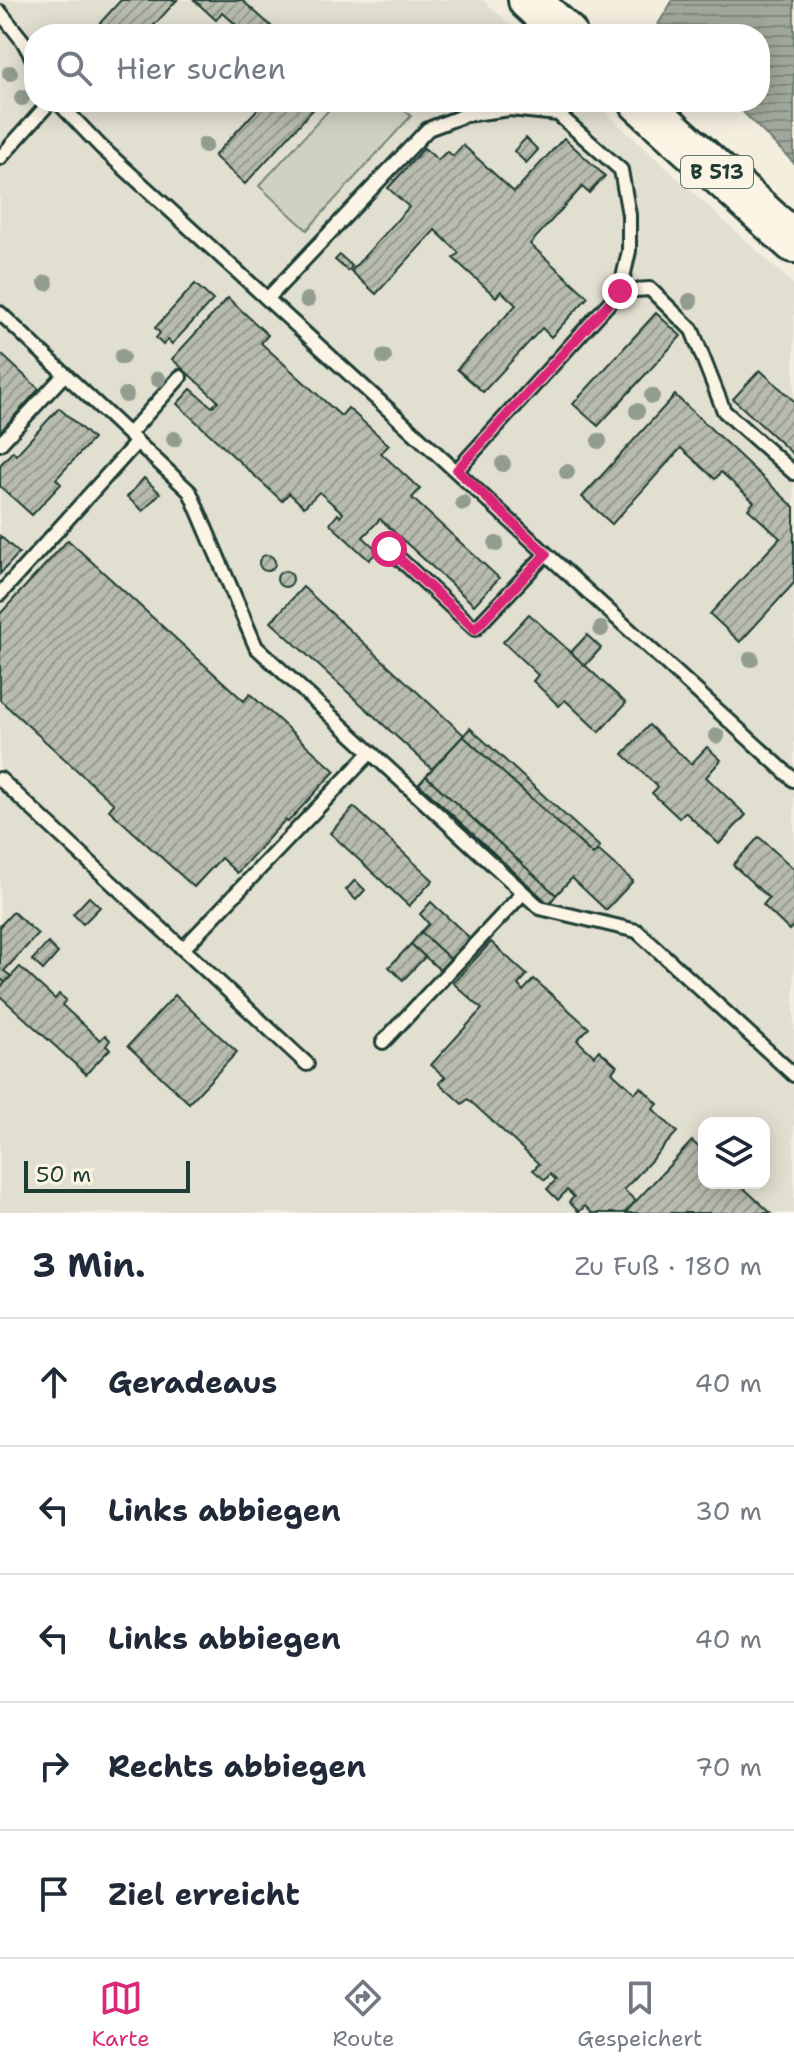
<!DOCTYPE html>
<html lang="de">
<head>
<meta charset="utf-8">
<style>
  body { margin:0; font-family:"Shantell Sans",sans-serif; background:#f2f2f3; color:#1f2937 }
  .controls { position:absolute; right:24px; bottom:24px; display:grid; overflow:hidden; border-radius:16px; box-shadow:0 4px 20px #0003 }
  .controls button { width:72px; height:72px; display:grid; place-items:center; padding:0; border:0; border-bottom:2px solid #e0e1e3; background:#fff; color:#1f2937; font:40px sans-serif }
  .scale { position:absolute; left:24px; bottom:20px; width:166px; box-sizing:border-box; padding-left:8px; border:4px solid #1f3d34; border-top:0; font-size:22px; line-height:28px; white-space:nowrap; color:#1f3d34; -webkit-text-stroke:6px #fcf5e5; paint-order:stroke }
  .stop { position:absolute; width:24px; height:24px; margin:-18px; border:6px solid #db2777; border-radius:50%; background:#fff }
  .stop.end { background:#db2777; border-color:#fff; box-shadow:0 2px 8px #0008 }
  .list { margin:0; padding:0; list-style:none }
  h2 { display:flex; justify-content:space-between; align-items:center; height:104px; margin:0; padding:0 32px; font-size:34px }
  h2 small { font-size:26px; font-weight:400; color:#747a83 }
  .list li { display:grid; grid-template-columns:52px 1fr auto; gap:24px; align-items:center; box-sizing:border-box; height:128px; padding:0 32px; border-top:2px solid #e0e1e3 }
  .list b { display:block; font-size:30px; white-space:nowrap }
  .list em { font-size:26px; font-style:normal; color:#747a83 }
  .icon { flex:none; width:44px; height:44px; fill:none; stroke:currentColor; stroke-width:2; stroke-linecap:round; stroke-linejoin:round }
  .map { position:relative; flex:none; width:794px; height:1213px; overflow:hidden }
  .search { position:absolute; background:#fff; box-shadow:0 4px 20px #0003; left:24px; right:24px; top:24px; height:88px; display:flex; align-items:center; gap:20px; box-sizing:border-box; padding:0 28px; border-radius:32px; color:#747a83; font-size:30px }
  .sheet { height:744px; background:#fff }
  nav { display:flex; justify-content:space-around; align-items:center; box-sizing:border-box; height:112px; border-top:2px solid #e0e1e3; background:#fff; font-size:22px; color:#747a83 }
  nav a { display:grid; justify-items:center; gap:4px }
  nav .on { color:#db2777 }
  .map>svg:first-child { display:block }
</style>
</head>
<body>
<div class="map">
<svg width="794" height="1213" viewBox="0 0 794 1213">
  <defs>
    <pattern id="water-rules" width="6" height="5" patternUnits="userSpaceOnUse" patternTransform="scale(2)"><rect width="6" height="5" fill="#a0a89b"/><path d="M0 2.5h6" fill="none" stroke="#828a7f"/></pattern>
    <pattern id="building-hatch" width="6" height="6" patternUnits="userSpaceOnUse" patternTransform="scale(2)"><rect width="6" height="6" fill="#b8bcae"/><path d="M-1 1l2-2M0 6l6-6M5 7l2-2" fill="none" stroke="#959a8e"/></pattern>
  </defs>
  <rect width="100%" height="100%" fill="#f3eede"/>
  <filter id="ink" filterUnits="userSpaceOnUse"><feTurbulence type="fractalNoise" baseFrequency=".0125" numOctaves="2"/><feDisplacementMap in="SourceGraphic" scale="16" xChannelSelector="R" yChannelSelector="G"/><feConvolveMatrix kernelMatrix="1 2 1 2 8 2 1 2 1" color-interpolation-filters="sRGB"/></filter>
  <g filter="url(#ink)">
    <path fill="#e1dfd0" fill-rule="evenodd" d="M0,0H483L520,34H34V102H594L794,285V1213H0ZM704,1123H764V1183H704Z"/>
    <path fill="#d0d1c2" stroke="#78877b" stroke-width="2" d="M336,102H395L411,116L307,230L259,186Z"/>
    <path fill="url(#water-rules)" stroke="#6c7d72" stroke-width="2" d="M673,0H794V163L733,102H760V34H665L657,26Z"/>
    <g fill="url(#building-hatch)" stroke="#1f3d34" stroke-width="2">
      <path d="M121,0H177L146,34H90Z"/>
      <path d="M194,0H242L280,34H246L222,12L216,20Z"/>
      <path d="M264,102H320L245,184L214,156Z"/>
      <path d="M526,138L538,150L526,163L514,151Z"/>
      <path d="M564,138L605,176L589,193L582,187L530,244L588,297L551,337L542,328L483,392L457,369L516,305L501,291L496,297L453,258L459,253L435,230L376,294L351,271L409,207L388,188L424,148L438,160L447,151L453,156L463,145L514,192Z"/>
      <path d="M340,255L352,266L348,271L335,260Z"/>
      <path d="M195,284L213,300L172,344L168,340L163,345L156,338L160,333L155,328Z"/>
      <path d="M228,298L268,335L261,343L341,416L348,408L389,445L381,453L420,489L412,498L499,578L474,605L380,519L363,537L378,551L369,560L330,524L338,514L340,517L343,513L319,492L304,507L289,493L282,501L177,404L191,389L212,407L218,401L172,359Z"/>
      <path d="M656,313L681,336L598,426L573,404Z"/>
      <path d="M0,353L39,389L0,432Z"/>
      <path d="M760,370L794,401V455L733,399Z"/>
      <path d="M675,395L794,507V583L740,642L710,614L780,538L748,509L754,502L721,472L715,479L681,448L612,524L582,497Z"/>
      <path d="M59,408L93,439L56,479L61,484L32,515L0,486V465L13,451L16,455Z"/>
      <path d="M144,478L160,493L143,511L127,497Z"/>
      <path d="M0,536L19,553L0,574Z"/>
      <path d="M68,540L244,701L250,694L335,771L288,822L285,820L237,873L221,858L194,887L109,810L114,804L0,700V614Z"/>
      <circle cx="267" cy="563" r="8"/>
      <circle cx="285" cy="579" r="8"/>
      <path d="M303,587L464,735L432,769L271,622Z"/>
      <path d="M529,614L626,703L599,732L565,700L559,706L533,681L538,675L503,642Z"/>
      <path d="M587,635L601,648L585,666L571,652Z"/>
      <path d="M649,725L691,764L707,747L721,760L706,777L746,815L719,844L685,812L679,818L652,793L658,787L623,754Z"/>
      <path d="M470,728L600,847L593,855L463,736Z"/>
      <path d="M463,736L593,855L598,850L633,881L606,910L572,878L556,895L426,776Z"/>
      <path d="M426,776L556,895L549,904L419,784Z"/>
      <path d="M354,807L433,880L409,906L330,833Z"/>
      <path d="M759,837L794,869V925L789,930L763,905L769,898L733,865Z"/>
      <path d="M355,880L365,890L356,900L346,890Z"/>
      <path d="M89,897L100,907L83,924L73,914Z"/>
      <path d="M431,902L470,938L450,959L421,932L429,924L420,914Z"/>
      <path d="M13,912L38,934L4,971L11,976L5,983L0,978V926Z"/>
      <path d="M421,932L450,959L440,970L411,944Z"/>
      <path d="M491,942L527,975L518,985L523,991L534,979L589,1028L577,1040L594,1056L599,1050L617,1066L612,1072L635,1093L641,1087L658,1104L653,1109L677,1132L624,1190L636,1201L625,1213H592L585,1206L579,1212L569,1202L574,1197L567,1190L558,1200L547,1189L556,1180L550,1174L545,1180L533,1170L539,1164L468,1099L462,1104L439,1083L445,1077L431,1065L482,1009L453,983Z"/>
      <path d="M48,943L58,953L43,970L32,960Z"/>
      <path d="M411,944L425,957L403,980L389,967Z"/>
      <path d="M20,967L55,999L59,994L66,1000L62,1005L100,1040L105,1035L110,1040L106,1046L110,1049L86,1074L0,996V988Z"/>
      <path d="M175,995L237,1052L189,1103L128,1046Z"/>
      <path d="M692,1141L704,1152V1183H738L771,1213H625Z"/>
    </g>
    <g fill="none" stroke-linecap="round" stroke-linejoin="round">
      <g stroke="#1f3d34" stroke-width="18">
        <g id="service">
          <path d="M0,12L23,41L34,61"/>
          <path d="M58,102L101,147L794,780"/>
          <path d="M0,158L50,102"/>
          <path d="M620,291L650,289L692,330L724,411L794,473"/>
          <path d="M268,298L428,129L465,115L510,109L558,114L621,170L629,215V251L620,291L457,470"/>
          <path d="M0,313L190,492L256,647L540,908L637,931L794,1075"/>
          <path d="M129,434L180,377"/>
          <path d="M0,444L65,374"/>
          <path d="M389,549L475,629L546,554"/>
          <path d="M0,594L137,442"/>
          <path d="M0,779L307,1064"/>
          <path d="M183,949L370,753"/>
          <path d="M383,1042L523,893"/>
        </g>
      </g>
      <g stroke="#1f3d34" stroke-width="46">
        <g id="primary">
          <path d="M529,0L566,34"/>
          <path d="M640,102L794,242"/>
        </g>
      </g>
      <use href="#service" stroke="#fcf5e5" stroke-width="12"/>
      <use href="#primary" stroke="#fcf5e5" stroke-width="40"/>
    </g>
    <g fill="#929d90">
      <circle cx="10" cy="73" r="8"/>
      <circle cx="22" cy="98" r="8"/>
      <circle cx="205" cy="145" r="8"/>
      <circle cx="46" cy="283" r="8"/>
      <circle cx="307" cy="300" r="8"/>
      <circle cx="690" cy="301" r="8"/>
      <circle cx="122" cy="357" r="8"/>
      <circle cx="384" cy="357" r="8"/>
      <circle cx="158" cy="379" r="8"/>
      <circle cx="126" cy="395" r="8"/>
      <circle cx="652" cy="396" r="8"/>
      <circle cx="637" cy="411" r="8"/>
      <circle cx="174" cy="439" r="8"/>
      <circle cx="599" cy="441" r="8"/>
      <circle cx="503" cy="464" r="8"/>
      <circle cx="567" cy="472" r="8"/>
      <circle cx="463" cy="503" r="8"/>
      <circle cx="496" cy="544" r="8"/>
      <circle cx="601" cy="629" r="8"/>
      <circle cx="751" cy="659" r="8"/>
      <circle cx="717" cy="736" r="8"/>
    </g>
  </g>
  <g fill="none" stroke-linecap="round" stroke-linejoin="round" filter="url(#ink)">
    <path stroke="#db2777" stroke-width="10" d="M389,549L475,629L546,554L457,470L620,291"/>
  </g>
  <g text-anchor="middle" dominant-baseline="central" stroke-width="7" stroke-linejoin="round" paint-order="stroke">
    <rect fill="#fcf5e5" stroke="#617469" stroke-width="2" x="681" y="156" width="72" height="32" rx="6"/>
    <g font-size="20" font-weight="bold" fill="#1f3d34">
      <text x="717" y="172">B 513</text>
    </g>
  </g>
</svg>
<div class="controls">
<button><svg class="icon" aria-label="layers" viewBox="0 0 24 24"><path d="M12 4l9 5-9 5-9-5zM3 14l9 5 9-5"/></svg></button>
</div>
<div class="scale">50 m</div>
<div class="stop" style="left:389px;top:549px"></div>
<div class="stop end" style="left:620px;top:291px"></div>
<div class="search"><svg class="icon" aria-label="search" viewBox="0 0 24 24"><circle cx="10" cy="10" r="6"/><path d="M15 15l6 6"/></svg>Hier suchen</div>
</div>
<section class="sheet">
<h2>3 Min.<small>Zu Fuß · 180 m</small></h2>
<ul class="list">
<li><svg class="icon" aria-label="ahead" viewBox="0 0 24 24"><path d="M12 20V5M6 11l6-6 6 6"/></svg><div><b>Geradeaus</b></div><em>40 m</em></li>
<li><svg class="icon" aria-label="left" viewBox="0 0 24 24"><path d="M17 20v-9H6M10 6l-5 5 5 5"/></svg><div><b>Links abbiegen</b></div><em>30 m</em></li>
<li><svg class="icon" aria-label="left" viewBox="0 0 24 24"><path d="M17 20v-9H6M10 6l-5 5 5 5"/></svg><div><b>Links abbiegen</b></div><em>40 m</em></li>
<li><svg class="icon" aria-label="right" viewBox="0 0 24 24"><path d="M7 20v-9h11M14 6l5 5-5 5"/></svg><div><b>Rechts abbiegen</b></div><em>70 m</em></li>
<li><svg class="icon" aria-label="arrive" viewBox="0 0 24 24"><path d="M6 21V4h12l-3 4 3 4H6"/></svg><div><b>Ziel erreicht</b></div></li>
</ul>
</section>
<nav>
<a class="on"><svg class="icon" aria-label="map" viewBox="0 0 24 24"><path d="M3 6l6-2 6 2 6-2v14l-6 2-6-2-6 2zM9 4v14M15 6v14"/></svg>Karte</a>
<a><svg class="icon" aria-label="directions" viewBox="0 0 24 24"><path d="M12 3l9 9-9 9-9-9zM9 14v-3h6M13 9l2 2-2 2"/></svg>Route</a>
<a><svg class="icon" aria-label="saved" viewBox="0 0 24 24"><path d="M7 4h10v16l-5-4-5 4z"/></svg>Gespeichert</a>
</nav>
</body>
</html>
